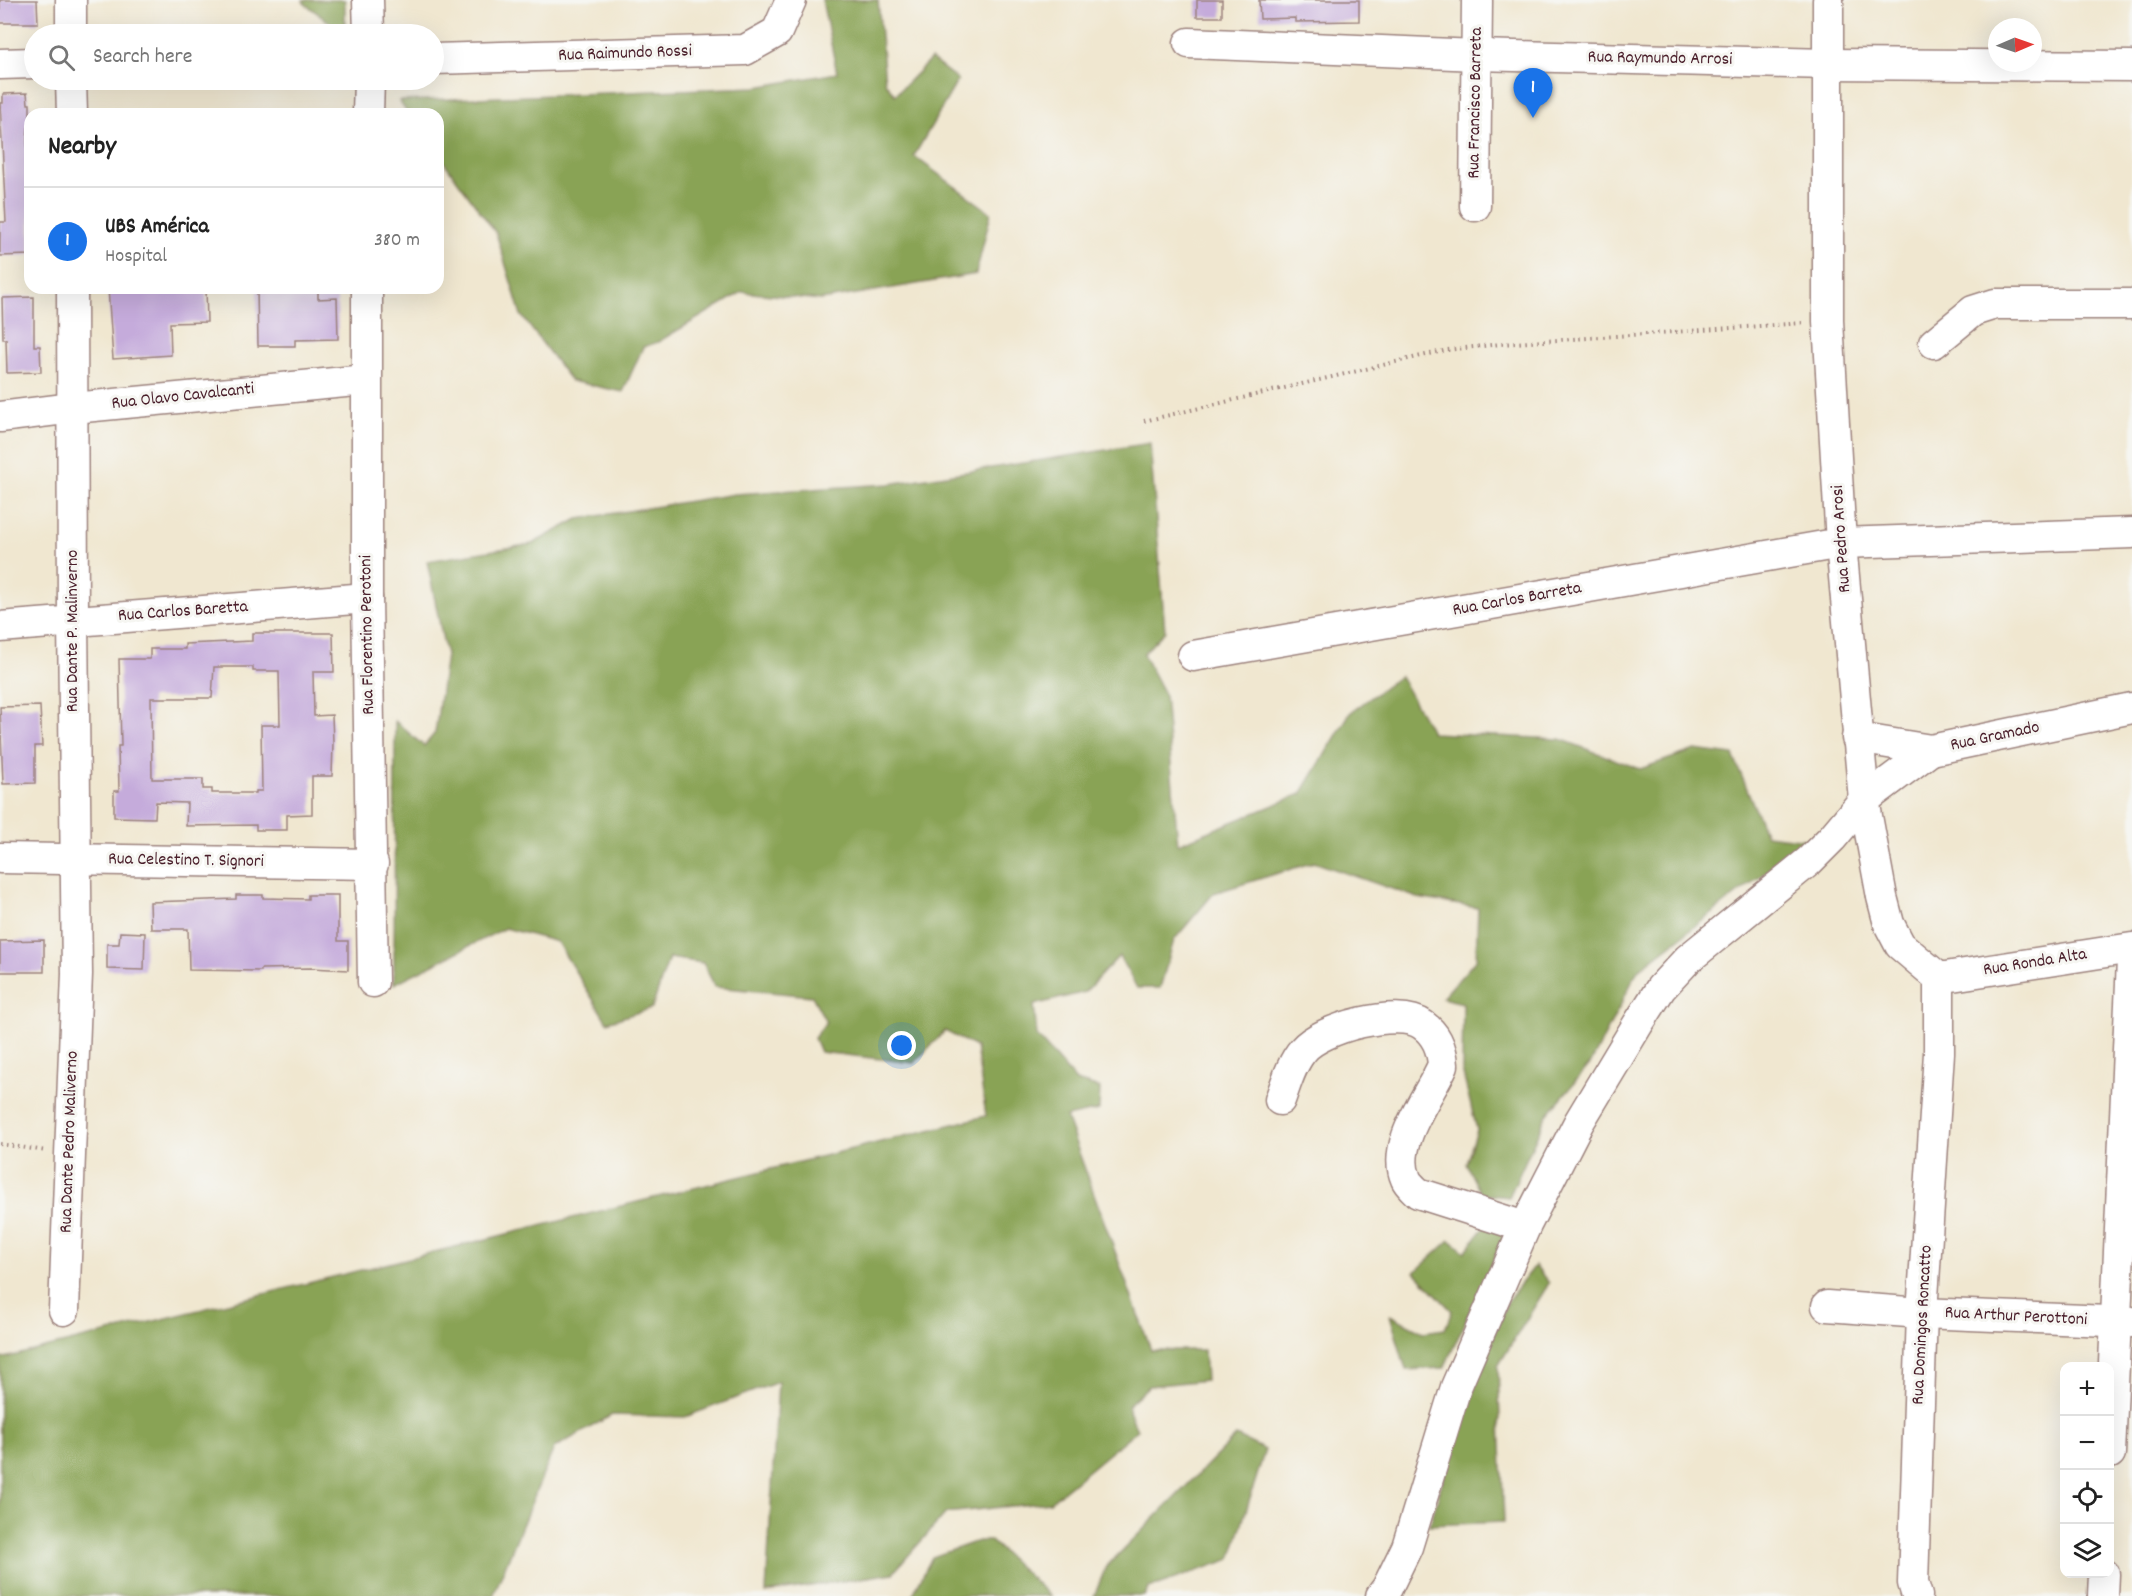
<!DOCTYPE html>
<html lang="en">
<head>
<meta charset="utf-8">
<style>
  body { margin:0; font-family:Dekko,sans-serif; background:#f6f6f6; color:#222 }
  .controls { position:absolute; right:18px; bottom:18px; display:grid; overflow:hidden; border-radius:12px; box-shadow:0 6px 24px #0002 }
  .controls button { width:54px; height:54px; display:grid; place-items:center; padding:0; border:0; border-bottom:2px solid #e0e0e0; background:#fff; color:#222; font:30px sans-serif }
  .compass { position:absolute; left:1988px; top:18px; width:54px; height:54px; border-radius:50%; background:#fff; box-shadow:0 6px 24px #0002; rotate:88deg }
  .you { position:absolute; left:902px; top:1046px; width:21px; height:21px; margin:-15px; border:4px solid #fff; border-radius:50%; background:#1a73e8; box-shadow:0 0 0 9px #1a73e833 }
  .badge { display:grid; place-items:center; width:39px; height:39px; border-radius:50%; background:#1a73e8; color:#fff; font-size:20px; font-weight:700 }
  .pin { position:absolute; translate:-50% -50px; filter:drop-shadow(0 2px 3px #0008) }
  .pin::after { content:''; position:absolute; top:32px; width:21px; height:18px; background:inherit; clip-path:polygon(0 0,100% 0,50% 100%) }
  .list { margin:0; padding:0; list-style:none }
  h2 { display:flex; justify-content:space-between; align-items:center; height:78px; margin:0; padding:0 24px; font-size:26px }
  h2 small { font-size:20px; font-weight:400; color:#767676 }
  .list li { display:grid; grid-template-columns:39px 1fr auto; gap:18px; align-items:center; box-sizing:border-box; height:108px; padding:0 24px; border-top:2px solid #e0e0e0 }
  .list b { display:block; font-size:22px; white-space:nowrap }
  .list p { margin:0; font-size:20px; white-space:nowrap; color:#767676 }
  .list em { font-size:20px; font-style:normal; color:#767676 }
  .icon { flex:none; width:33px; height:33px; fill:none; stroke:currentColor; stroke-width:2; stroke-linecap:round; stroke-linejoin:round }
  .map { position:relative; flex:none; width:2132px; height:1596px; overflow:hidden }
  .search { position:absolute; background:#fff; box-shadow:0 6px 24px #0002; left:24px; top:24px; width:420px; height:66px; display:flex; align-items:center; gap:15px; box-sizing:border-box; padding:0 21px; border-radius:33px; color:#767676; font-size:22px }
  .panel { position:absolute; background:#fff; box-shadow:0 6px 24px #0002; left:24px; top:108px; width:420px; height:186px; border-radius:18px }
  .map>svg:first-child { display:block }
</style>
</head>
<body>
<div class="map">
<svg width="2132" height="1596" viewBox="0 0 2132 1596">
  <rect width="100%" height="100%" fill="#f6f6f2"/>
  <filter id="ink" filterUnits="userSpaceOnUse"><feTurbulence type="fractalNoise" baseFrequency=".0167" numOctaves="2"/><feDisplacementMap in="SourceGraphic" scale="12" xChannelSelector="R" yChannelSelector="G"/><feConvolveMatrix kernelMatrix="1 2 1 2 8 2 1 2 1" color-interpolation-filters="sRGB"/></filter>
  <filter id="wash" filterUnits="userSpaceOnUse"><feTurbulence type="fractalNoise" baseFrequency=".008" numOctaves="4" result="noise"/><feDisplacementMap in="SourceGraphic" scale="24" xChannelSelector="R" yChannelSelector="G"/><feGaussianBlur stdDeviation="1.35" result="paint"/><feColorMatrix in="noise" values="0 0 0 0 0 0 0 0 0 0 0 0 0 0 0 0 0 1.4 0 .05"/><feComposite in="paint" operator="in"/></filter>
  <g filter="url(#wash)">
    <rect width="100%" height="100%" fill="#f0e7d0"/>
    <g fill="#89a355" stroke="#6a6140" stroke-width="1.5">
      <path d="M303,0H345V34L304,3Z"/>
      <path d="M822,0H878L885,82L895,95L931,59L958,80L914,156L991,213L976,274L821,300L742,292L658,342L643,347L623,392L571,381L521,315L496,233L438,154V114H408L399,101L756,87L837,73Z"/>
      <path d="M1150,443L1165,631L1143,654L1165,696L1178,844L1301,794L1350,713L1400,676L1432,733L1560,739L1640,769L1695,750L1733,755L1766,835L1808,840L1638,970L1591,1063L1546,1116L1509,1197L1481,1194L1466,1164L1477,1130L1462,1070L1463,1003L1442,998L1476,960L1478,908L1418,898L1314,862L1214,893L1174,940L1160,988H1137L1119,956L1085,992L1034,1005L1037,1036L1076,1081L1100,1088L1099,1110L1066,1117L1151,1350H1204L1206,1380L1149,1386L1127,1406L1137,1430L1050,1502L946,1513L893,1573L766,1593L778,1382L685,1417L612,1415L554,1448L493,1596H0V1359L986,1116L976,1047L945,1031L914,1063L820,1052L814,1038L826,1022L812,996L715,987L703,963L669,958L652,1008L607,1022L557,942L505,928L394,984L395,721L424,746L435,733L446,655L427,561L532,544L578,519L735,494L889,484Z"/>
      <path d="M1487,1223L1506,1233L1444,1368L1406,1370L1390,1315L1423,1332L1445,1329L1452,1311L1415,1272L1450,1240L1465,1252Z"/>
      <path d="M1535,1266L1549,1283L1498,1366L1504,1522L1430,1525L1467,1394L1508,1300Z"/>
      <path d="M1236,1436L1265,1450L1231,1559L1149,1588L1144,1596H1094L1106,1567Z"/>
      <path d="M978,1541H991L1050,1596H912L932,1557Z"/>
    </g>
    <g id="blocks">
      <g fill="#c5abdb" fill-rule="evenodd">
        <path d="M0,0H37L38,23H0Z"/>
        <rect x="1197" y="0" width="25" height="17"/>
        <path d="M1259,0H1359V21L1295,22V18L1260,19Z"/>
        <path d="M27,93L28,104H30V128H28L27,140L30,182V255L0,256V222H6L0,103H3V94Z"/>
        <path d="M108,288H206L207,322L170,323L171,355L113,359Z"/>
        <path d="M257,288H318V299L337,298L338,339L295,340V346H258Z"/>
        <path d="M34,297V346H40L41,372L7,373L6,339H3L2,298Z"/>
        <path d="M252,633H333L334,672H313L314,716L332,715L333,743L332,776H312V814L287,815V830H256V825L186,826L187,803L156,802L155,818L114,817V791H119L118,746H121L119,659H150V649H185V644L252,641ZM214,667H253V671H279L280,725H261L262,791H256V793H212V789H203V779H152L151,698H212Z"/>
        <path d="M40,706L42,746H35V783L3,784L0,707Z"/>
        <path d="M236,895H263V898L308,899V895H338V941H348V970L311,968L261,969V971L189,970L188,929H151L150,902L236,899Z"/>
        <path d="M120,932L145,933L144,970L107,969V944H119Z"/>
        <path d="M44,940V972H0V941Z"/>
      </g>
    </g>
  </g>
  <g filter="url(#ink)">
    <use href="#blocks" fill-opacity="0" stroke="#9d837e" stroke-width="1.5"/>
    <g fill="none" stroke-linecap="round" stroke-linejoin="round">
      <g stroke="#9d837e" stroke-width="33">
        <g id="minor">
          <path d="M71,0V34"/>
          <path d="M368,0L369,34"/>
          <path d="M1828,0V321L1841,543L1864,800L1882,897L1889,924L1900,945L1939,978V1053L1922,1313L1913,1583L1917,1596"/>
          <path d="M1189,43L1477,55L1827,64L2132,66"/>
          <path d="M434,59L745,50L777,32L791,0"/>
          <path d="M0,64L34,63"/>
          <path d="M71,80L72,114"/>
          <path d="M368,114L369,80"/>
          <path d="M1475,206L1477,0"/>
          <path d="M367,288V598L373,982"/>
          <path d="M1934,343L1973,311L1995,304H2132"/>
          <path d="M0,417L73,408L366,380"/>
          <path d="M0,627L367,598"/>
          <path d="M1193,656L1841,543L2132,533"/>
          <path d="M1857,738L1931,750L2132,708"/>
          <path d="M0,858L373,864"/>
          <path d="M1939,978L2132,948"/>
          <path d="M1280,1100C1286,1084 1291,1064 1303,1050C1321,1028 1399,1007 1423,1025C1437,1035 1442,1049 1443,1065C1430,1096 1390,1144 1406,1179C1408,1184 1414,1189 1418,1193L1525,1227"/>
          <path d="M1827,1306L1922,1313L2132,1322"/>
          <path d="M64,1310L77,974L73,620L72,288"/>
          <path d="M2110,1453L2132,960"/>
          <path d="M1381,1596L1387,1588L1407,1547L1456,1387L1525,1227L1579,1122L1638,1024L1661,988L1688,959L1809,861L1832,838L1864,800L1931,750"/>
          <path d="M2103,1596L2104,1574"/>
        </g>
      </g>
      <g stroke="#9d837e" stroke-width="4" stroke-dasharray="1.5 4.5" stroke-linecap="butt">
        <path d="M1144,421L1447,350L1501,344L1803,323"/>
        <path d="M0,1144L46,1151"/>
      </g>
      <use href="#minor" stroke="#fff" stroke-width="30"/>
    </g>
  </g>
  <g text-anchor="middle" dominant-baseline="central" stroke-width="6" stroke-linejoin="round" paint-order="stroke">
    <g font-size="18" fill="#4a1f2b" stroke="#f6f6f2">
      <text transform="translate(625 54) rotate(-2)">Rua Raimundo Rossi</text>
      <text transform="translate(1660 59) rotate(1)">Rua Raymundo Arrosi</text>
      <text transform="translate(1476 103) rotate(-89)">Rua Francisco Barreta</text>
      <text transform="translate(183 397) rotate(-6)">Rua Olavo Cavalcanti</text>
      <text transform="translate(1842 539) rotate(-94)">Rua Pedro Arosi</text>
      <text transform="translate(1517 600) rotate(-10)">Rua Carlos Barreta</text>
      <text transform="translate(183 612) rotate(-4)">Rua Carlos Baretta</text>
      <text transform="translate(73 631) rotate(-90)">Rua Dante P. Malinverno</text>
      <text transform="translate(368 635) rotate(-91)">Rua Florentino Perotoni</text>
      <text transform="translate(1995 737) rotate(-12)">Rua Gramado</text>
      <text transform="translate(186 861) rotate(1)">Rua Celestino T. Signori</text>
      <text transform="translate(2035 963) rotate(-9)">Rua Ronda Alta</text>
      <text transform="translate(70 1142) rotate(-88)">Rua Dante Pedro Maliverno</text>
      <text transform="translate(2016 1317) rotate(3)">Rua Arthur Perottoni</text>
      <text transform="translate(1923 1325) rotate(-87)">Rua Domingos Roncatto</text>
    </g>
  </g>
</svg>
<div class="controls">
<button>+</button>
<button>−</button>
<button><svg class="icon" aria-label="locate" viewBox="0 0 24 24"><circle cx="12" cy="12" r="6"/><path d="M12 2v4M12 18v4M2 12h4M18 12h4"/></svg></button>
<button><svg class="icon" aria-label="layers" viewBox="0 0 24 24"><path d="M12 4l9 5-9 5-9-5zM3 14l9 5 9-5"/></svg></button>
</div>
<svg class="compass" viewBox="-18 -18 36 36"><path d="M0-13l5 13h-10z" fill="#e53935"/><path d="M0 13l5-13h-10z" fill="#767676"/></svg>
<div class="you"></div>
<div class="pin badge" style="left:1533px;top:118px">1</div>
<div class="search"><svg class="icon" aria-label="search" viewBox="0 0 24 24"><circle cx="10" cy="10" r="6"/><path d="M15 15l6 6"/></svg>Search here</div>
<section class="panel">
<h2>Nearby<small></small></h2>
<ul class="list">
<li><span class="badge">1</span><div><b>UBS América</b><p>Hospital</p></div><em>380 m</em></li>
</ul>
</section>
</div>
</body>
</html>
